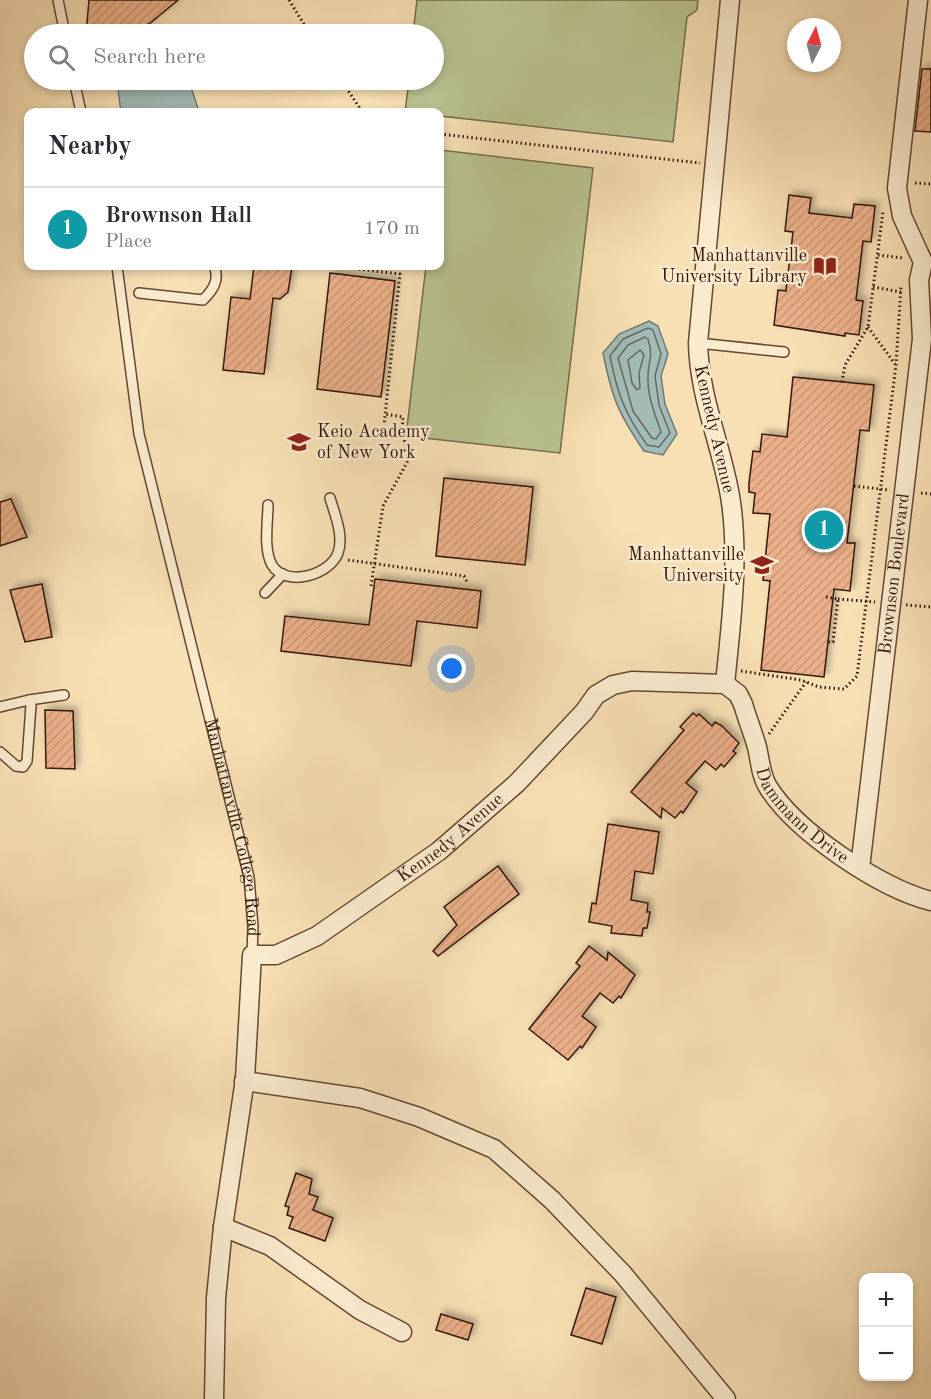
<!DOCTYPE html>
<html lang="en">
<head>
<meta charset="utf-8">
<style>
  body { margin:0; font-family:"Old Standard TT",serif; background:#f7f7f7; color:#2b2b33 }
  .controls { position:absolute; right:18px; bottom:18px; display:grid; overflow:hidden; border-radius:12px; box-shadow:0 3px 9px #0003 }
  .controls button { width:54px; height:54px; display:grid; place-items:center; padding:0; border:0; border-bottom:2px solid #e1e1e2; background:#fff; color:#2b2b33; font:30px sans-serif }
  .compass { position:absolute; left:787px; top:18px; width:54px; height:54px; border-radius:50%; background:#fff; box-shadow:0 3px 9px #0003; rotate:6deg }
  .you { position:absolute; left:452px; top:669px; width:21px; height:21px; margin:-15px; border:4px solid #fff; border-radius:50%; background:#1a73e8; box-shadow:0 0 0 9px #1a73e833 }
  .badge { display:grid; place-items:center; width:39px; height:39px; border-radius:50%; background:#d93025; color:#fff; font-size:20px; font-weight:700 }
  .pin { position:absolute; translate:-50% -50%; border:3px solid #fff; box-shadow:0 2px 6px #0006 }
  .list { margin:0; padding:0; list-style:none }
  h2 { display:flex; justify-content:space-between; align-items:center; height:78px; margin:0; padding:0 24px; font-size:26px }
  h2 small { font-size:20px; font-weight:400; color:#7c7c81 }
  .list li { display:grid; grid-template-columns:39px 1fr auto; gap:18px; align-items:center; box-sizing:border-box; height:84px; padding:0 24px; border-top:2px solid #e1e1e2 }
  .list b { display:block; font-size:22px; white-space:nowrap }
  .list p { margin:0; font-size:20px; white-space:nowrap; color:#7c7c81 }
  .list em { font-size:20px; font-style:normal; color:#7c7c81 }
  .icon { flex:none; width:33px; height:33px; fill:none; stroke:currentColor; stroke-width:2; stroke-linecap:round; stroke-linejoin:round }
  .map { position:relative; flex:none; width:931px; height:1399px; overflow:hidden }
  .search { position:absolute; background:#fff; box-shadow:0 3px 9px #0003; left:24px; top:24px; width:420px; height:66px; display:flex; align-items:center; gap:15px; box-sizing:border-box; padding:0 21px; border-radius:33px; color:#7c7c81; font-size:22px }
  .panel { position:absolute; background:#fff; box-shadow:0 3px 9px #0003; left:24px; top:108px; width:420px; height:162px; border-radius:12px }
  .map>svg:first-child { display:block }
</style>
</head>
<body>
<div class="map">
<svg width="931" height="1399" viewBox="0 0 931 1399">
  <defs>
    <pattern id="building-hatch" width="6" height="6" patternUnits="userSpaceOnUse" patternTransform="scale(1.5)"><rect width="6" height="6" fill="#eaaf88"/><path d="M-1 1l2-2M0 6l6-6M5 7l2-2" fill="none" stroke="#c99674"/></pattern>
    <filter id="shadow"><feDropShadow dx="4" dy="-4" stdDeviation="3" flood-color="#0004"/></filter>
  </defs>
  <rect width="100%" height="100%" fill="#f8e0b5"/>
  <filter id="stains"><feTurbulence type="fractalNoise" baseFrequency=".00333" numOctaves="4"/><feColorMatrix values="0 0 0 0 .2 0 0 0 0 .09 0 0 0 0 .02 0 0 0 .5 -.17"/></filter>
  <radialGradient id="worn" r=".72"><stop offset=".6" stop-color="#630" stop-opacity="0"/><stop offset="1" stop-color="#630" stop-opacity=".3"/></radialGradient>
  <g fill="#b9c391" stroke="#766c4c" stroke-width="1.5">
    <path d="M417,0H698L697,10L687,17L673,142L440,116V112H405L409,80H434V34H413Z"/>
    <path d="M440,150L593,168L560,453L406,436L426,266H440Z"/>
  </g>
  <g fill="#a1bbb7" stroke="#757971" stroke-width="1.5">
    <path d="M123,80H179L192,90L199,112H121L118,90Z"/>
    <path d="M649,321L658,326L668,354L661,376L665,404L677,434L663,455L644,451C618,413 612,398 603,353L619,334Z"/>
  </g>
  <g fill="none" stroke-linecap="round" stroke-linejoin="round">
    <g stroke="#6a6860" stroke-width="1.5">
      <path d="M648,328L653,330L661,354L655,376L659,405L670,433L659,447L647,445C625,414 617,393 610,356L623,339Z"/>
      <path d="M645,337L648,339C654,358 648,359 648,376C647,396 655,414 661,432L656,439L652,438L633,411L618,358L628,345Z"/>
      <path d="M640,350L644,355L639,373L640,388L637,390L632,383L628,360Z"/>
    </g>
  </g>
  <g fill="url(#building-hatch)" stroke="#341608" stroke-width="1.5" filter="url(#shadow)">
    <path d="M89,0H178L149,24L113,34H86Z"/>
    <path d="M922,69H931V132L915,131Z"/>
    <path d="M789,195L811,198L809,213L852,218L854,204L875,206L871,242L863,241L856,300L863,301L859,335L845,333V336L774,325L778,290L786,291L793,232L785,231Z"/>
    <path d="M254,266H292L288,292L280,299L273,298L264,374L223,370L231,297L250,299Z"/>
    <path d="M330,273L395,281L381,397L317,389Z"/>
    <path d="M793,377L874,385L869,431L860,430L847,543H855L850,591L834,589L824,677L761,670L770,581L763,580L770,514L753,513L755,493L749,492V483L753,451L760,452L762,434L787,437Z"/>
    <path d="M444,478L533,487L525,565L436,556Z"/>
    <path d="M11,499L27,537L0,546V502Z"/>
    <path d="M375,579L481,591L477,628L417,621L411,666L281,651L285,616L369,625Z"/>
    <path d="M42,584L52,637L25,642L10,590Z"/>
    <path d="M45,710L73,711L75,769L46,768Z"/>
    <path d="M693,713L697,716L699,714L712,726L715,722L722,726L739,743L733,751L736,753L724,767L721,764L716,770L705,761L686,783L697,792L683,813L681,811L675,818L662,808L661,818L631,792L684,730L680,727Z"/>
    <path d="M608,824L659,832L653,874L635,871L631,900L648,903L647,912H650L647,928H643L642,936L611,933L612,926L589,922L592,903L596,904Z"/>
    <path d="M498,866L519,894L438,956L433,951L457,925L444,907Z"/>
    <path d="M589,946L607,960L608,952L635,975L621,998L619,996L613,1003L600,993L582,1016L596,1027L582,1048L580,1046L568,1060L529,1029L580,966L576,963Z"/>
    <path d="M296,1173L312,1179L309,1194L318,1197L313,1210L333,1218L325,1241L289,1228L293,1217L287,1215L289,1207L285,1206Z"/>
    <path d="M586,1288L616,1297L602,1344L571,1335Z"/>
    <path d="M441,1314L473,1324L468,1340L436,1330Z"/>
  </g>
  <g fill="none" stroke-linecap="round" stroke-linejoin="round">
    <g stroke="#654833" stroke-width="12">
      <g id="service">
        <path d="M58,0L65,34"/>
        <path d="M74,80L81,112"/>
        <path id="s1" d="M117,266L139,434L249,877L253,927L252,955"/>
        <path d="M139,293L203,300C213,290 220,280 214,266"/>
        <path d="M698,343L784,352"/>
        <path d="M268,505C268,522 263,549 272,565C286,588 330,575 338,553C344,536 335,515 330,498"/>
        <path d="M265,593L283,574"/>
        <path d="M29,700L64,695"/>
        <path d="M0,707L29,700L31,705L27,761L23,767L16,766L0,752"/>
      </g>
    </g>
    <g stroke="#654833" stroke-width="21">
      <g id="minor">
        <path d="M725,684C731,623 740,556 730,496C721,444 699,396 698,343L730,0"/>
        <path id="s2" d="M725,684L738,694L743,704C747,718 753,733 757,747C760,760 761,776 768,787C796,832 880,888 931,901"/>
        <path id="s3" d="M860,868L922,339L919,280L923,262L902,216L897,188L918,0"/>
        <path d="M244,1081L360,1098L419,1117L494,1149L552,1200L623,1274L726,1399"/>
        <path d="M223,1227L270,1246L360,1310L402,1332"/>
        <path id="s4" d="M214,1399L216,1298L223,1227L245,1079L252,955H276L317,936L439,851L517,783L584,712L596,695L613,685L632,681L725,684"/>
      </g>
    </g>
    <g stroke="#341608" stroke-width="3" stroke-dasharray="1.5 3" stroke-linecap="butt">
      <path d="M289,0L310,34"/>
      <path d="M341,80L359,107V112"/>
      <path d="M440,134L700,163"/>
      <path d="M915,183L931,184"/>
      <path d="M878,255L903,258"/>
      <path d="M332,266L400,274L384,425"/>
      <path d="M873,287L901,292"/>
      <path d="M868,327L895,364"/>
      <path d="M842,382L845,365L868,327L883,212"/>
      <path d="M854,486L888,490"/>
      <path d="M921,493L931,494"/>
      <path d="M348,560L464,576L467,582"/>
      <path d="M371,586L383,506L410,457L402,434L403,417L385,414"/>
      <path d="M826,597L838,599L833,642H828"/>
      <path d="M838,599L875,602"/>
      <path d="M906,605L931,607"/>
      <path d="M741,671L801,680L819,687L844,689L857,676L896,365L901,287"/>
      <path d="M769,734L806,682"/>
    </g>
    <use href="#service" stroke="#faebcf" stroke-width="9"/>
    <use href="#minor" stroke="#faebcf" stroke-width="18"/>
  </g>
  <defs>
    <g id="library-bare" transform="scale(1.8)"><path d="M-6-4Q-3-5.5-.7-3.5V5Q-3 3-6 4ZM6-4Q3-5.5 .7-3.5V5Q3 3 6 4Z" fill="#8f2418" stroke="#faebcf" stroke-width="2.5" paint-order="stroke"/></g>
    <g id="school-bare" transform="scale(1.8)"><path d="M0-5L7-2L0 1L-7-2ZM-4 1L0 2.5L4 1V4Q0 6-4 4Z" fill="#8f2418" stroke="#faebcf" stroke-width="2.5" paint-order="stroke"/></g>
    <g id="university-bare" transform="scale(1.8)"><path d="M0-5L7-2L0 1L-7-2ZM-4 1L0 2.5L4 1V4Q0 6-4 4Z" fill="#8f2418" stroke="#faebcf" stroke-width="2.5" paint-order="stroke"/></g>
  </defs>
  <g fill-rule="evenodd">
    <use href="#library-bare" x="825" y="266"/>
    <use href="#school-bare" x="299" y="442"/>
    <use href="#university-bare" x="762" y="565"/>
  </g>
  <g text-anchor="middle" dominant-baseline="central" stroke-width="5" stroke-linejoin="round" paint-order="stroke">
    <g font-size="18" fill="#341608" stroke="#faebcf" text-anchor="end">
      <text x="807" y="256">Manhattanville<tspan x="807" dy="21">University Library</tspan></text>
      <text x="317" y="432" text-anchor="start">Keio Academy<tspan x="317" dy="21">of New York</tspan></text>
      <text x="744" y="555">Manhattanville<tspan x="744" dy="21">University</tspan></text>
    </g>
    <g font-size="18" fill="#341608" stroke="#faebcf">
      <text transform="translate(714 429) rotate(77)">Kennedy Avenue</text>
      <text stroke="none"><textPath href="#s3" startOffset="296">Brownson Boulevard</textPath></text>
      <text stroke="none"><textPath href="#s2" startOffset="158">Dammann Drive</textPath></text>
      <text stroke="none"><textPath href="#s1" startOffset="574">Manhattanville College Road</textPath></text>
      <text stroke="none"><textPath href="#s4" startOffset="681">Kennedy Avenue</textPath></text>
    </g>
  </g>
  <rect width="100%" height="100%" filter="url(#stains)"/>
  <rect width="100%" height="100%" fill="url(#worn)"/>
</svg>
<div class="controls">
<button>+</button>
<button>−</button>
</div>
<svg class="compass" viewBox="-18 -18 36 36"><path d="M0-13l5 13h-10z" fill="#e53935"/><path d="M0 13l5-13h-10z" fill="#7c7c81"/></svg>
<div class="you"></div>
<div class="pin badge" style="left:824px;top:530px;background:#0f9aa8">1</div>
<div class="search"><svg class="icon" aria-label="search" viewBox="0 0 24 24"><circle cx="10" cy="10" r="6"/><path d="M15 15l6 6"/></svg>Search here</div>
<section class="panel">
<h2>Nearby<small></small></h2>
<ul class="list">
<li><span class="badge" style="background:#0f9aa8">1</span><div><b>Brownson Hall</b><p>Place</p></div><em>170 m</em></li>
</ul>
</section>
</div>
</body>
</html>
